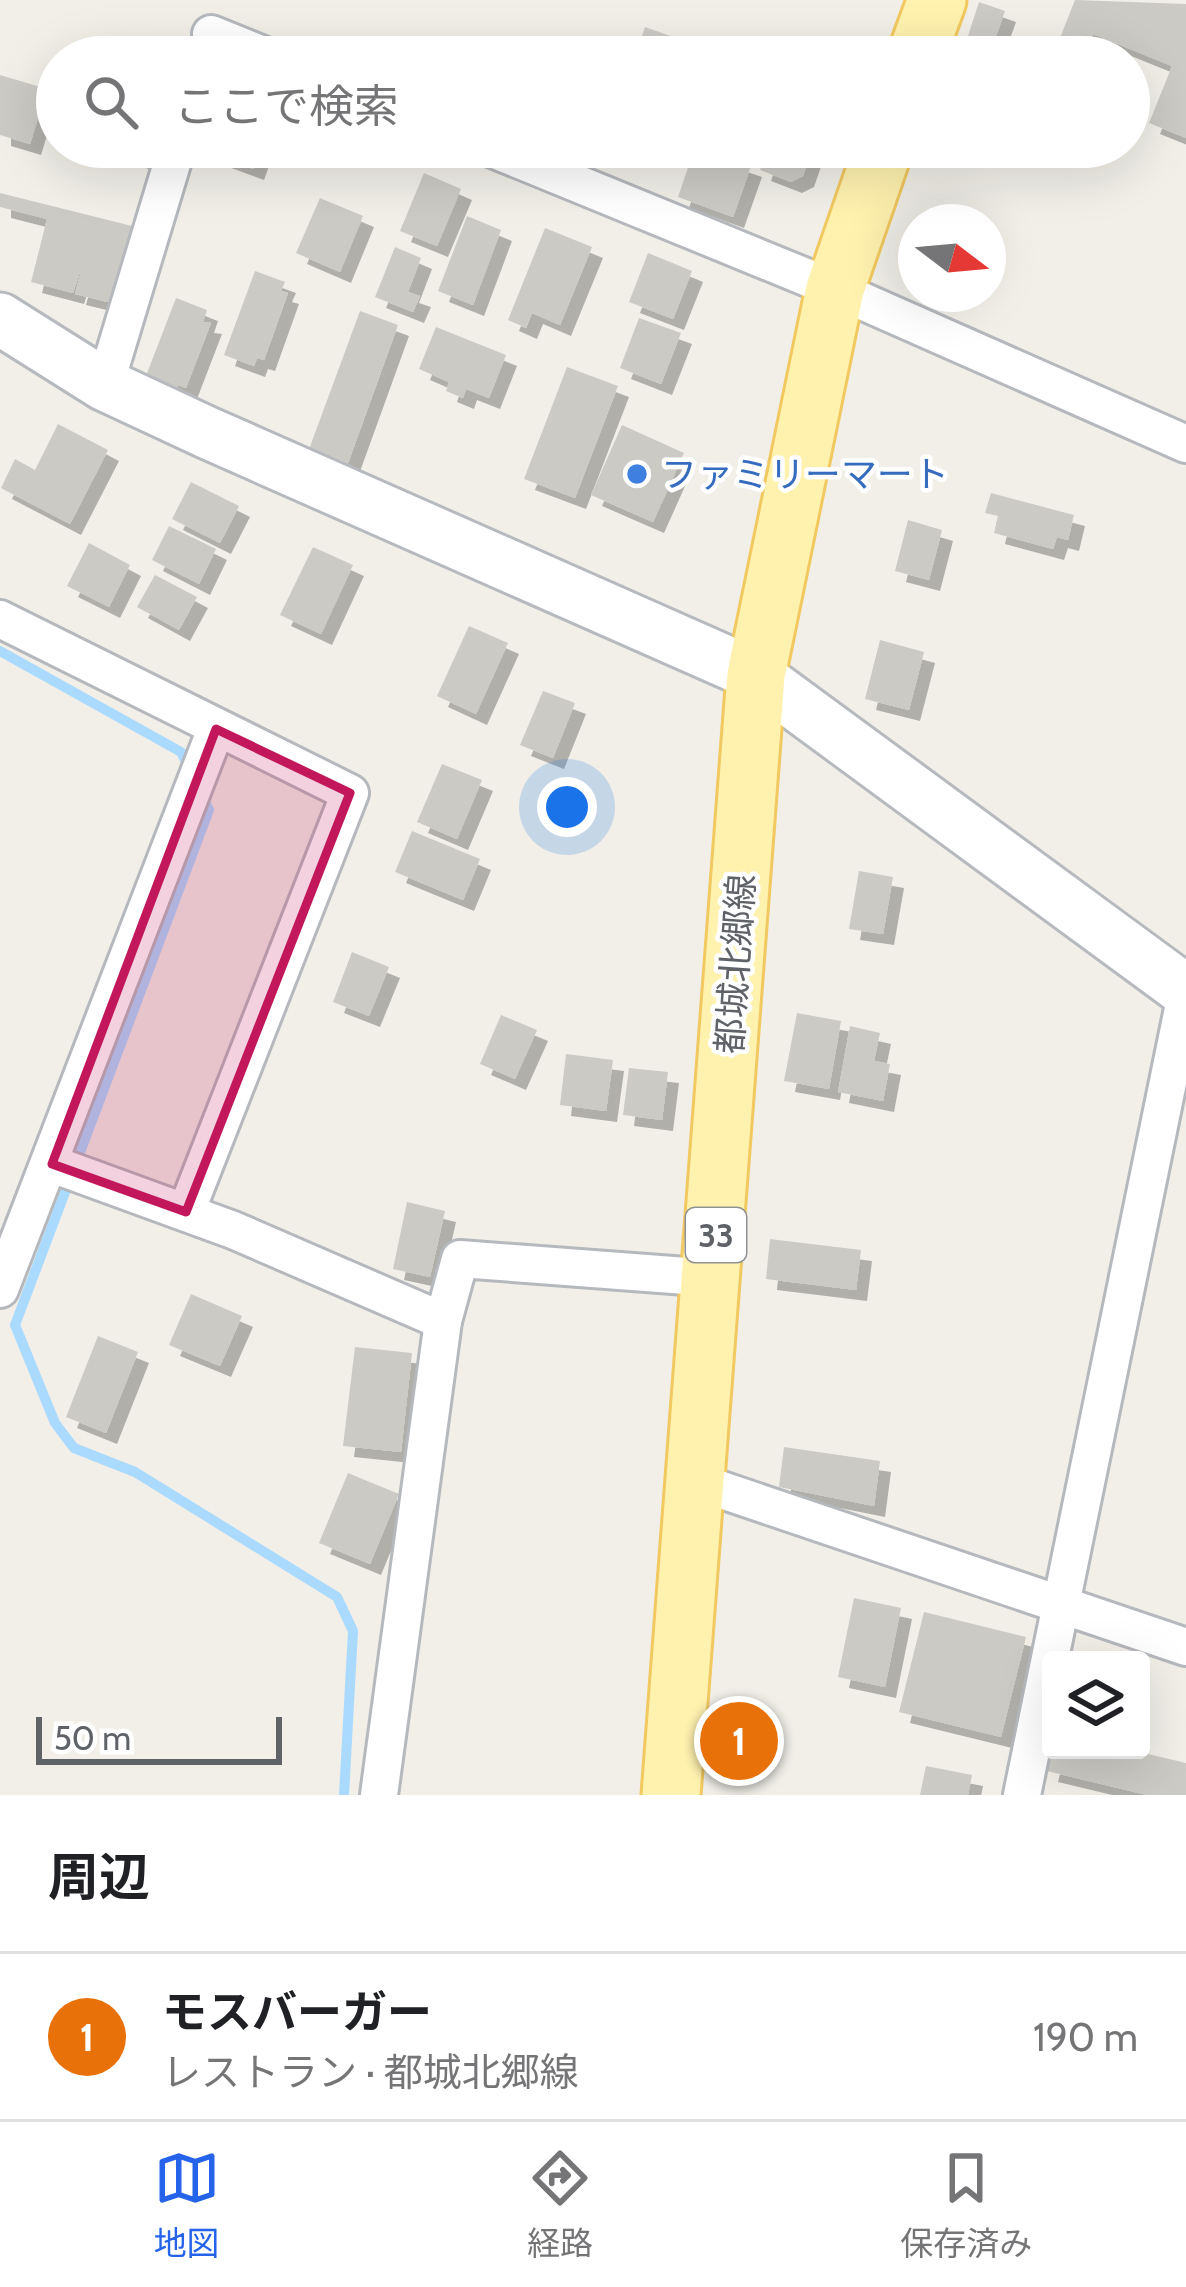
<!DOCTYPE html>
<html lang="ja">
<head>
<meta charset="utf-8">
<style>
  body { margin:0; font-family:Cabin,"Noto Sans JP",sans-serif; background:#f6f6f6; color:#202124 }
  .controls { position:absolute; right:36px; bottom:36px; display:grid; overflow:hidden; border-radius:12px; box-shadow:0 12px 48px #0002 }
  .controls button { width:108px; height:108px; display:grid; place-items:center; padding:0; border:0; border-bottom:3px solid #e0e0e0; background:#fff; color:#202124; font:60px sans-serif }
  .compass { position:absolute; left:898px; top:204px; width:108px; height:108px; border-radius:50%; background:#fff; box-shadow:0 12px 48px #0002; rotate:106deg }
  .scale { position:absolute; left:36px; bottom:30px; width:246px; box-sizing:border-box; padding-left:12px; border:6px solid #5f6368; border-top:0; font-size:33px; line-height:42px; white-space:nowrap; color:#5f6368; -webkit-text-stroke:9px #fff; paint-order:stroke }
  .you { position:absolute; left:567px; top:807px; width:42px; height:42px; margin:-30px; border:9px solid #fff; border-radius:50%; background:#1a73e8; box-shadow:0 0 0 18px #1a73e833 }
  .badge { display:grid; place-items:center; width:78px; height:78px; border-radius:50%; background:#2563eb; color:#fff; font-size:39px; font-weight:700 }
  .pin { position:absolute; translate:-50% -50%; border:6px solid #fff; box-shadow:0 3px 12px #0006 }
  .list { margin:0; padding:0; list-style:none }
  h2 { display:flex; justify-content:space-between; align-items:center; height:156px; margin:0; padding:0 48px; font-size:51px }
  h2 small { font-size:39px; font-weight:400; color:#757577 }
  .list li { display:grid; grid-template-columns:78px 1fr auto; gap:36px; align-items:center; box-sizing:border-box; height:168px; padding:0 48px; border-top:3px solid #e0e0e0 }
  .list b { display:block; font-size:45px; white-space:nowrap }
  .list p { margin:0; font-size:39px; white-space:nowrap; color:#757577 }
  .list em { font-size:39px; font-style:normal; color:#757577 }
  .icon { flex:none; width:66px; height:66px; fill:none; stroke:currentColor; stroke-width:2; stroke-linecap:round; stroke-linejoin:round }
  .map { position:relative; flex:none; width:1186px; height:1795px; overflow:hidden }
  .search { position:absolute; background:#fff; box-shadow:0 12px 48px #0002; left:36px; right:36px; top:36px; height:132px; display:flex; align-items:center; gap:30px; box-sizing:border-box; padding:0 42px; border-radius:66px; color:#757577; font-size:45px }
  .sheet { height:324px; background:#fff }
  nav { display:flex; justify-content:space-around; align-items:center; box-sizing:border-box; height:168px; border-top:3px solid #e0e0e0; background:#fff; font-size:33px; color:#757577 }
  nav a { display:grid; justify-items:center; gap:6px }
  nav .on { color:#2563eb }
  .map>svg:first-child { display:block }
</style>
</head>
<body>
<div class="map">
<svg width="1186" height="1795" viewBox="0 0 1186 1795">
  <defs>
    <filter id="shadow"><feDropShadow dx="11" dy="11" stdDeviation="0" flood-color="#0004"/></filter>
  </defs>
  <rect width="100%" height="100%" fill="#f1efe8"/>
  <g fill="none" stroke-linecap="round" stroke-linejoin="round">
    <g stroke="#aadaff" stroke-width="10">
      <path d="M0,651L181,752L189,768"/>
      <path d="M202,795L209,810L15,1325L55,1423L74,1448L135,1472L337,1597L353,1631L344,1795"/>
    </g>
  </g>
  <g fill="#cccac5" filter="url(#shadow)">
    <path d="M1075,0L1186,4V138L1149,123L1172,66L1093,34L1084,57L1056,48Z"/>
    <path d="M979,2L1005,11L991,50L966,42Z"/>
    <path d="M645,27L696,45L692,57H635Z"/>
    <path d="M0,75L47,89L30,144L0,135Z"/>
    <path d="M102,147H156L151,162Z"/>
    <path d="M193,147H261L253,169Z"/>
    <path d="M695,147L751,166L733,217L678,197Z"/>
    <path d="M768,147H813L803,176L791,182L760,170Z"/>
    <path d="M424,173L461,189L437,246L400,231Z"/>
    <path d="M0,193L132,226L112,303L75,294L85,257L73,293L31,282L47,219L0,207Z"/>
    <path d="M320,198L363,216L340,272L296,253Z"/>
    <path d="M467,216L501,230L473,305L438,291Z"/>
    <path d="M545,228L592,247L560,325L532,313L526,328L508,320Z"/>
    <path d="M395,247L421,258L408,292L420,296L413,312L375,297Z"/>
    <path d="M648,253L692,271L673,319L629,302Z"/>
    <path d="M255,271L285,282L281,291L288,293L264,360L257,358L254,366L224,355Z"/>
    <path d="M176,298L207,310L203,322L211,323L186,388L178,385L175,393L144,381Z"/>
    <path d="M360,311L398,325L347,466L308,452Z"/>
    <path d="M639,318L681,333L661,384L620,368Z"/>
    <path d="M436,327L506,355L489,398L466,389L463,398L446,391L449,382L419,369Z"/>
    <path d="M567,367L618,386L575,498L524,479Z"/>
    <path d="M58,424L108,450L70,524L1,488L15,459L35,470Z"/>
    <path d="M622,425L684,453L653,522L591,495Z"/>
    <path d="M191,482L239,506L220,543L172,519Z"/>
    <path d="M991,493L1074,515L1068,540L1057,537L1053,549L994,533L998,516L985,513Z"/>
    <path d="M908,520L942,530L929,580L895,571Z"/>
    <path d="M169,526L216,549L199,584L152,560Z"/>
    <path d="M89,543L130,565L109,607L67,586Z"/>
    <path d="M313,547L353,565L321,634L280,615Z"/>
    <path d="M155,575L197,597L179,630L137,607Z"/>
    <path d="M469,626L508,643L476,714L437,696Z"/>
    <path d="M880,640L924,652L909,710L865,699Z"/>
    <path d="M543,691L575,703L553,758L520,745Z"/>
    <path d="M442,764L482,780L457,839L417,822Z"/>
    <path d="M412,831L480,859L463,900L395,872Z"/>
    <path d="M859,871L893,877L883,934L849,929Z"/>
    <path d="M352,952L389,967L369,1016L333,1002Z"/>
    <path d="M797,1013L841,1021L829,1089L784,1081Z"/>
    <path d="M501,1015L537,1030L515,1079L480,1064Z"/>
    <path d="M850,1026L880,1033L874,1061L890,1064L883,1101L838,1092Z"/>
    <path d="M566,1054L613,1060L606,1111L560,1105Z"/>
    <path d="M629,1068L668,1072L662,1120L623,1115Z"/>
    <path d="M407,1202L445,1211L430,1277L393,1269Z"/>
    <path d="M770,1239L861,1250L856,1290L766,1279Z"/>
    <path d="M191,1294L242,1316L220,1366L169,1345Z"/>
    <path d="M98,1336L138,1352L106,1433L66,1417Z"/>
    <path d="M355,1347L412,1353L401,1452L343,1446Z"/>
    <path d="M784,1447L880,1461L874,1506L779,1487Z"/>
    <path d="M348,1473L399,1494L370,1564L319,1543Z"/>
    <path d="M854,1598L901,1608L885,1687L838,1677Z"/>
    <path d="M924,1612L1026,1637L1001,1737L899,1712Z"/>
    <path d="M1052,1750H1131L1186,1763V1795H1147L1047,1771Z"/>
    <path d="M926,1766L972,1775L968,1795H920Z"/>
  </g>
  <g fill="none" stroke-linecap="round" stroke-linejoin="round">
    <g stroke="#b5b8bc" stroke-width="42">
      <g id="street">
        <path d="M211,34L268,57"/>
        <path d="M488,147L835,289L1186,444"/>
        <path d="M105,385L177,147"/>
        <path d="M0,619L350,793L186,1212"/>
        <path d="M52,1164L233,1230L443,1321"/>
        <path d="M0,1289L216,729"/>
        <path d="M698,1482L1186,1647"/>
        <path d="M379,1795L443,1321L460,1259L713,1278"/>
        <path d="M1022,1795L1186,994"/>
      </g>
    </g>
    <g stroke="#b6babf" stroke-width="57">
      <path id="secondary" d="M0,319L105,385L208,433L756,675L1186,991"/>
    </g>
    <g stroke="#f2c960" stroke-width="63">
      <g id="primary">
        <path d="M916,57L937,0"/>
        <path d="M671,1795L756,675L835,289L884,147"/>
      </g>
    </g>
    <use href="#street" stroke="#fff" stroke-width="36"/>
    <use href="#secondary" stroke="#fff" stroke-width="51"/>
    <use href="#primary" stroke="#fff2af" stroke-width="57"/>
  </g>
  <path fill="#c2185b" fill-opacity="0.2" stroke="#c2185b" stroke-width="9" stroke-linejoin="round" d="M216,729L350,793L186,1212L52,1164Z"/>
  <circle fill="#3f7fe0" stroke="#fff" stroke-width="4.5" cx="637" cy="474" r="12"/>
  <g text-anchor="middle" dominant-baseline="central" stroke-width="9" stroke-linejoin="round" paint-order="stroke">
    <rect fill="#fff" stroke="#8f9295" stroke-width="3" x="686" y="1208" width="60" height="54" rx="9"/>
    <g font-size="33" font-weight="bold" fill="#5f6368">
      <text x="716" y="1235">33</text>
    </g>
    <g font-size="36" fill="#366cbe" stroke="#fff" text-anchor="start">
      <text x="661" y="474">ファミリーマート</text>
    </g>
    <g font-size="36" fill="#5f6368" stroke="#fff">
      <text transform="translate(735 964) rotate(-86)">都城北郷線</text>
    </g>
  </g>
</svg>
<div class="controls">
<button><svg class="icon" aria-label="layers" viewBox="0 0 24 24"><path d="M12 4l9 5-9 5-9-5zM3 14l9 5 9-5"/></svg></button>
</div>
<svg class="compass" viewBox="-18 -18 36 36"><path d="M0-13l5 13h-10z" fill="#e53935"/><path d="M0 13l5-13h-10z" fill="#757577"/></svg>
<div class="scale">50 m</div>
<div class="you"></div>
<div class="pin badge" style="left:739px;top:1741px;background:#e8710a">1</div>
<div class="search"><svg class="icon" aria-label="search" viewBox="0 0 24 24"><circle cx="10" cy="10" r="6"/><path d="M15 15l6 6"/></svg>ここで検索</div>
</div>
<section class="sheet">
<h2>周辺<small></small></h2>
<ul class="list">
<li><span class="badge" style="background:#e8710a">1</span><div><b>モスバーガー</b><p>レストラン · 都城北郷線</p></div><em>190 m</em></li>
</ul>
</section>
<nav>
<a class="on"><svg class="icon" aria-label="map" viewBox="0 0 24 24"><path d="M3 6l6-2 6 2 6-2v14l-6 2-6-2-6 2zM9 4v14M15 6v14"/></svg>地図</a>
<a><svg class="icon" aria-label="directions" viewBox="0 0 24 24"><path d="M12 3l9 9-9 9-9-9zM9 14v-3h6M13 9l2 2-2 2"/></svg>経路</a>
<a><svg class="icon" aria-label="saved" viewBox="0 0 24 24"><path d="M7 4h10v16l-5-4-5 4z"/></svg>保存済み</a>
</nav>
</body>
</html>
